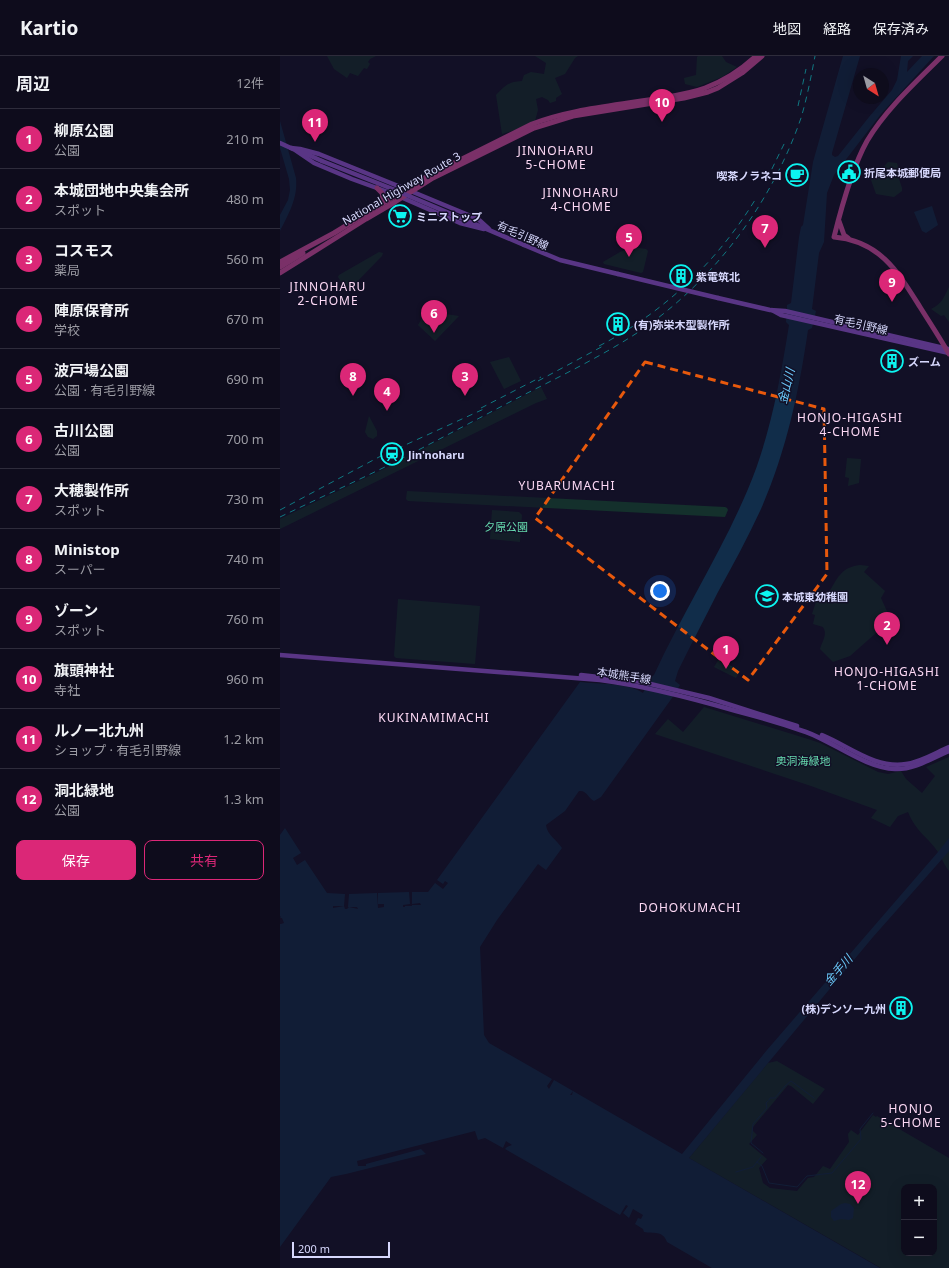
<!DOCTYPE html>
<html lang="ja">
<head>
<meta charset="utf-8">
<style>
  body { margin:0; font-family:"Noto Sans","Noto Sans JP",sans-serif; background:#171525; color:#f1f3f6 }
  .controls { position:absolute; right:12px; bottom:12px; display:grid; overflow:hidden; border-radius:8px; box-shadow:0 4px 16px #0002 }
  .controls button { width:36px; height:36px; display:grid; place-items:center; padding:0; border:0; border-bottom:1px solid #2e2c3b; background:#0e0c1c; color:#f1f3f6; font:20px sans-serif }
  .compass { position:absolute; left:573px; top:12px; width:36px; height:36px; border-radius:50%; background:#0e0c1c; box-shadow:0 4px 16px #0002; rotate:143deg }
  .scale { position:absolute; left:12px; bottom:10px; width:98px; box-sizing:border-box; padding-left:4px; border:2px solid #d7d8fd; border-top:0; font-size:11px; line-height:14px; white-space:nowrap; color:#d7d8fd; -webkit-text-stroke:3px #121026; paint-order:stroke }
  .you { position:absolute; left:380px; top:535px; width:14px; height:14px; margin:-10px; border:3px solid #fff; border-radius:50%; background:#1a73e8; box-shadow:0 0 0 6px #1a73e833 }
  .badge { display:grid; place-items:center; width:26px; height:26px; border-radius:50%; background:#db2777; color:#fff; font-size:13px; font-weight:700 }
  .pin { position:absolute; translate:-50% -33px; filter:drop-shadow(0 1px 2px #0008) }
  .pin::after { content:''; position:absolute; top:21px; width:14px; height:12px; background:inherit; clip-path:polygon(0 0,100% 0,50% 100%) }
  .list { margin:0; padding:0; list-style:none }
  h2 { display:flex; justify-content:space-between; align-items:center; height:52px; margin:0; padding:0 16px; font-size:17px }
  h2 small { font-size:13px; font-weight:400; color:#9b9ba3 }
  .list li { display:grid; grid-template-columns:26px 1fr auto; gap:12px; align-items:center; box-sizing:border-box; height:60px; padding:0 16px; border-top:1px solid #2e2c3b }
  .list b { display:block; font-size:15px; white-space:nowrap }
  .list p { margin:0; font-size:13px; white-space:nowrap; color:#9b9ba3 }
  .list em { font-size:13px; font-style:normal; color:#9b9ba3 }
  .actions { display:flex; gap:8px; padding:12px 16px }
  .actions a { flex:1; padding:9px 0; border:1px solid #db2777; border-radius:8px; text-align:center; font-size:14px; color:#db2777 }
  .actions .main { background:#db2777; color:#fff }
  .map { position:relative; flex:none; width:669px; height:1212px; overflow:hidden }
  header { display:flex; align-items:center; gap:24px; box-sizing:border-box; height:56px; padding:0 20px; background:#0e0c1c; border-bottom:1px solid #2e2c3b }
  header strong { font-size:19px }
  nav { display:flex; gap:22px; margin-inline-start:auto; font-size:14px }
  main { display:flex }
  aside { flex:1; background:#0e0c1c }
  .map>svg:first-child { display:block }
</style>
</head>
<body>
<header>
<strong>Kartio</strong>
<nav><a>地図</a><a>経路</a><a>保存済み</a></nav>
</header>
<main>
<aside>
<h2>周辺<small>12件</small></h2>
<ul class="list">
<li><span class="badge">1</span><div><b>柳原公園</b><p>公園</p></div><em>210 m</em></li>
<li><span class="badge">2</span><div><b>本城団地中央集会所</b><p>スポット</p></div><em>480 m</em></li>
<li><span class="badge">3</span><div><b>コスモス</b><p>薬局</p></div><em>560 m</em></li>
<li><span class="badge">4</span><div><b>陣原保育所</b><p>学校</p></div><em>670 m</em></li>
<li><span class="badge">5</span><div><b>波戸場公園</b><p>公園 · 有毛引野線</p></div><em>690 m</em></li>
<li><span class="badge">6</span><div><b>古川公園</b><p>公園</p></div><em>700 m</em></li>
<li><span class="badge">7</span><div><b>大穂製作所</b><p>スポット</p></div><em>730 m</em></li>
<li><span class="badge">8</span><div><b>Ministop</b><p>スーパー</p></div><em>740 m</em></li>
<li><span class="badge">9</span><div><b>ゾーン</b><p>スポット</p></div><em>760 m</em></li>
<li><span class="badge">10</span><div><b>旗頭神社</b><p>寺社</p></div><em>960 m</em></li>
<li><span class="badge">11</span><div><b>ルノー北九州</b><p>ショップ · 有毛引野線</p></div><em>1.2 km</em></li>
<li><span class="badge">12</span><div><b>洞北緑地</b><p>公園</p></div><em>1.3 km</em></li>
</ul>
<div class="actions"><a class="main">保存</a><a>共有</a></div>
</aside>
<div class="map">
<svg width="669" height="1212" viewBox="0 0 669 1212">
  <rect width="100%" height="100%" fill="#121026"/>
  <g fill="#14302c" fill-rule="evenodd">
    <path d="M47,0H96L90,3L88,6L90,8L87,13L84,12L78,20L70,17L67,22L54,13Z"/>
    <path d="M255,0H298L295,2L285,18L275,22L282,38L276,42V45L270,47L268,44L262,41L256,43L258,54L255,65L235,74L222,78L216,39C226,29 228,26 242,25L244,19L251,16L264,18L266,7Z"/>
    <path d="M418,0H442L446,6L457,11L442,21L417,31L405,28L404,22L416,19L417,1Z"/>
    <path d="M608,106L617,107L619,114L617,117L622,132V135L614,141L596,138L591,124Z"/>
    <path d="M352,191L366,193L368,195L363,216L361,217L324,208L323,206L340,196Z"/>
    <path d="M99,196L103,197L102,200L68,235H67L58,221L59,219Z"/>
    <path d="M669,231V266L664,259L661,260L651,253C662,248 664,241 669,231Z"/>
    <path d="M145,255L179,260L155,285L138,269L141,264Z"/>
    <path d="M229,301L241,325L224,333L210,306Z"/>
    <path d="M261,331L267,343L256,347L0,473V463L110,410Z"/>
    <path d="M89,360L97,375V380L93,383L88,381L85,376Z"/>
    <path d="M567,402L581,403L579,427L568,430L569,422L565,421Z"/>
    <path d="M127,435L445,451L447,452L448,454L445,461L128,445L126,443Z"/>
    <path d="M212,454L239,456L242,459L240,486L210,483Z"/>
    <path d="M580,509L589,510L584,516L605,535L601,542L610,562L616,570L596,577L570,600L553,606L540,593C542,586 548,578 543,571L533,568L535,559L532,558L540,534L548,538C557,523 561,511 580,509Z"/>
    <path d="M118,543L200,550L195,608L116,602L114,600Z"/>
    <path d="M439,603L458,614L459,616L456,622L434,611Z"/>
    <path d="M424,651L528,683L540,687L598,716L608,718L621,715L626,723L642,737L655,720L646,711L669,701V815C664,809 662,802 658,796C648,781 636,776 628,756L618,760L610,771L591,762L597,754L531,730L375,678L388,663L403,676Z"/>
    <path d="M497,1005L545,1033L533,1048L511,1030L508,1029L473,1071V1075L477,1079L469,1088L487,1103L479,1112L483,1127L490,1132L517,1135L528,1122L534,1121L543,1110L550,1113L569,1086L568,1078L571,1074L578,1079L593,1059L596,1061L597,1060L669,1102V1212H601L409,1102L488,1007ZM624,1131H654V1197H624Z"/>
  </g>
  <g fill="#112d4a">
    <path d="M563,0H580L552,97V99L555,101L558,100L589,61L612,34L617,24L621,0H633L628,5L627,16L642,0H654L601,58L554,119L547,137L544,186L539,197L532,253L536,255L532,272L528,274C519,336 506,396 481,453C468,481 453,509 438,536C425,562 411,588 398,615L395,625L400,629L392,642L321,741L314,745C308,742 307,734 299,735L285,755L266,769C267,779 277,784 282,792L266,814L258,808L217,864L200,891L204,979L209,987L272,1023L267,1030L269,1033L274,1024L293,1035L290,1039H292L293,1035L402,1098L487,994L658,796L669,782V795L663,802L593,881L409,1102L600,1212H432L387,1186C383,1174 373,1178 364,1176L363,1173L355,1168L358,1162L361,1163L363,1159L353,1153L349,1162L343,1157L348,1150L346,1149L340,1159L225,1093L227,1091L232,1089L226,1085L223,1092L205,1082L198,1084L195,1075L77,1105L78,1110H86V1108L141,1093L146,1098L66,1118L51,1121L0,1191V868H1L4,867L2,862H0L1,861L0,860V779L5,772L21,797L13,802L17,809L25,804L47,837L65,838L64,850H53V852L64,850L65,853H67L69,851L78,853L77,851H68L69,838L97,837L98,852L104,851V848H98V837L129,836L130,848L123,849V851H125V850H132V849H141L140,847L132,848V836H148L155,827L163,833L168,827L165,825L163,828L157,824L300,626C318,628 349,627 363,637L370,622L374,619C403,556 441,497 468,433C490,381 500,325 509,269L506,266L507,249L511,247L519,181L521,171L523,169L533,106Z"/>
    <path d="M0,65L16,122C18,142 9,157 0,175V159L8,144L10,134L9,123L0,92Z"/>
    <path d="M652,150L658,169L646,177L642,175L634,156Z"/>
    <path d="M565,1147L570,1148L574,1152L573,1162L569,1164L561,1163L554,1165L551,1161V1155L561,1148Z"/>
  </g>
  <g fill="none" stroke-linecap="round" stroke-linejoin="round">
    <g stroke="#112d4a" stroke-width="1">
      <path d="M489,1044L490,1042H495L505,1030L511,1025L534,1042"/>
      <path d="M483,1097L471,1087L473,1068L487,1052L486,1047L488,1045"/>
      <path d="M477,1106L482,1110L489,1127L517,1131L527,1120L552,1117L581,1083L580,1073L593,1057"/>
      <path d="M456,1116L473,1111L481,1101"/>
    </g>
    <g stroke="#af63f9" stroke-width="4.5">
      <path d="M0,87L13,93"/>
      <path d="M11,92L20,93L39,98L133,136L198,163L209,173"/>
      <path d="M12,92L34,107L72,123L116,139L180,167L204,173"/>
      <path d="M22,96L42,105"/>
      <path d="M244,189L280,204L338,218"/>
      <path d="M438,242L490,254L505,255L668,293"/>
      <path d="M492,254L501,259L669,297"/>
      <path d="M0,599L320,624C366,630 411,642 456,655C479,661 503,668 526,676C554,686 585,712 615,713C634,714 652,702 669,695"/>
      <path d="M301,619L362,626L429,642L517,670"/>
      <path d="M542,679C569,690 595,713 626,708C641,706 655,697 669,691"/>
    </g>
    <g stroke="#f858b8" stroke-width="5">
      <path d="M662,0C636,26 606,53 587,85C573,110 561,153 554,181C600,185 618,216 640,251C650,267 660,282 669,298"/>
      <path d="M97,147L103,141L102,137L97,132"/>
      <path d="M559,165L564,179L568,182"/>
      <path d="M0,206L54,177L148,120L252,68C291,53 333,50 374,43C391,40 409,38 425,32C444,25 461,14 476,0"/>
      <path d="M0,211L23,197"/>
      <path d="M0,217L86,163L115,146L153,122L254,72L293,60L404,42L428,36L438,32L462,17L482,0"/>
    </g>
    <g stroke="#0cf5f0" stroke-width="1" stroke-dasharray="6 5" stroke-linecap="butt">
      <path d="M518,50L526,13"/>
      <path d="M487,123L506,84"/>
      <path d="M319,290C383,257 437,206 475,144"/>
      <path d="M258,325L325,289"/>
      <path d="M201,352L261,321"/>
      <path d="M0,454L99,401L206,352"/>
      <path d="M0,461C39,442 79,424 117,405C154,386 190,367 226,348C272,324 320,302 363,273C436,222 492,146 521,62C527,42 531,21 535,0"/>
    </g>
    <g stroke="#af63f9" stroke-width="4.5">
      <path d="M42,105L115,134L244,189"/>
      <path d="M338,218L438,242"/>
    </g>
  </g>
  <path d="M0 0H669V1212H0ZM365,306L544,353L547,518L468,624L255,462Z" fill="#121026" fill-opacity=".55" fill-rule="evenodd"/>
  <path fill="none" stroke="#e8590c" stroke-width="3" stroke-dasharray="8 5" stroke-linejoin="round" d="M365,306L544,353L547,518L468,624L255,462Z"/>
  <defs>
    <g id="civic-ring" transform="scale(1.15)"><circle r="9.5" fill="#121026" stroke="#0cf5f0" stroke-width="1.5"/><path d="M-.6-6.5H3V-4.5H.6V-3L4-1V1h2V6H-6V1h2V-1L-.6-3ZM-1.2 2.5V6h2.4V2.5Z" fill="#0cf5f0"/></g>
    <g id="cafe-ring" transform="scale(1.15)"><circle r="9.5" fill="#121026" stroke="#0cf5f0" stroke-width="1.5"/><path d="M-5.5-4.5H6V0H3Q3 3.5 0 3.5H-2.5Q-5.5 3.5-5.5 0ZM3-3.2v2h1.7v-2ZM-6 4.5H4V6H-6Z" fill="#0cf5f0"/></g>
    <g id="supermarket-ring" transform="scale(1.15)"><circle r="9.5" fill="#121026" stroke="#0cf5f0" stroke-width="1.5"/><path d="M-6-5.5h2.5l.6 2H6L4.5 2H-2.5L-4.4-4H-6ZM-1.5 3.2a1.3 1.3 0 1 0 .1 0ZM3 3.2a1.3 1.3 0 1 0 .1 0Z" fill="#0cf5f0"/></g>
    <g id="building-ring" transform="scale(1.15)"><circle r="9.5" fill="#121026" stroke="#0cf5f0" stroke-width="1.5"/><path d="M-4-6H4V6H1V3H-1V6H-4ZM-2.5-4.3h1.7v1.8h-1.7ZM.8-4.3h1.7v1.8H.8ZM-2.5-1h1.7V.8h-1.7ZM.8-1h1.7V.8H.8Z" fill="#0cf5f0"/></g>
    <g id="station-ring" transform="scale(1.15)"><circle r="9.5" fill="#121026" stroke="#0cf5f0" stroke-width="1.5"/><path d="M-3-6H3Q5-6 5-4V2Q5 4 3 4L4.5 6H3L1.5 4h-3L-3 6H-4.5L-3 4Q-5 4-5 2V-4Q-5-6-3-6ZM-3.5-4v3h7v-3ZM-3.5 1v1.5H-2V1ZM2 1v1.5H3.5V1Z" fill="#0cf5f0"/></g>
    <g id="school-ring" transform="scale(1.15)"><circle r="9.5" fill="#121026" stroke="#0cf5f0" stroke-width="1.5"/><path d="M0-5L7-2L0 1L-7-2ZM-4 1L0 2.5L4 1V4Q0 6-4 4Z" fill="#0cf5f0"/></g>
  </defs>
  <g fill-rule="evenodd">
    <use href="#civic-ring" x="569" y="116"/>
    <use href="#cafe-ring" x="517" y="119"/>
    <use href="#supermarket-ring" x="120" y="160"/>
    <use href="#building-ring" x="401" y="220"/>
    <use href="#building-ring" x="338" y="268"/>
    <use href="#building-ring" x="612" y="305"/>
    <use href="#station-ring" x="112" y="398"/>
    <use href="#school-ring" x="487" y="540"/>
    <use href="#building-ring" x="621" y="952"/>
  </g>
  <g text-anchor="middle" dominant-baseline="central" stroke-width="3" stroke-linejoin="round" paint-order="stroke">
    <g font-size="11" font-weight="bold" fill="#d7d8fd" stroke="#121026" text-anchor="start">
      <text x="584" y="116">折尾本城郵便局</text>
      <text x="502" y="119" text-anchor="end">喫茶ノラネコ</text>
      <text x="136" y="160">ミニストップ</text>
      <text x="416" y="220">紫電筑北</text>
      <text x="354" y="268">(有)弥栄木型製作所</text>
      <text x="628" y="305">ズーム</text>
      <text x="128" y="398">Jin'noharu</text>
      <text x="502" y="540">本城東幼稚園</text>
      <text x="606" y="952" text-anchor="end">(株)デンソー九州</text>
    </g>
    <g font-size="11" fill="#d7d8fd" stroke="#121026">
      <text transform="translate(121 132) rotate(-30)">National Highway Route 3</text>
      <text transform="translate(243 179) rotate(24)">有毛引野線</text>
      <text transform="translate(581 268) rotate(13)">有毛引野線</text>
      <text transform="translate(344 619) rotate(9)">本城熊手線</text>
    </g>
    <g font-size="11" fill="#66dbaf" stroke="#121026">
      <text x="226" y="470">夕原公園</text>
      <text x="523" y="704">奥洞海緑地</text>
    </g>
    <g font-size="12" letter-spacing="1" fill="#fdd9f5" stroke="#121026">
      <text x="276" y="94">JINNOHARU<tspan x="276" dy="14">5-CHOME</tspan></text>
      <text x="301" y="136">JINNOHARU<tspan x="301" dy="14">4-CHOME</tspan></text>
      <text x="48" y="230">JINNOHARU<tspan x="48" dy="14">2-CHOME</tspan></text>
      <text x="570" y="361">HONJO-HIGASHI<tspan x="570" dy="14">4-CHOME</tspan></text>
      <text x="287" y="429">YUBARUMACHI</text>
      <text x="607" y="615">HONJO-HIGASHI<tspan x="607" dy="14">1-CHOME</tspan></text>
      <text x="154" y="661">KUKINAMIMACHI</text>
      <text x="410" y="851">DOHOKUMACHI</text>
      <text x="631" y="1052">HONJO<tspan x="631" dy="14">5-CHOME</tspan></text>
    </g>
    <g font-size="12" font-style="italic" fill="#6ac8f9" stroke="#121026">
      <text transform="translate(506 330) rotate(-76)">金山川</text>
      <text transform="translate(558 914) rotate(-49)">金手川</text>
    </g>
  </g>
</svg>
<div class="controls">
<button>+</button>
<button>−</button>
</div>
<svg class="compass" viewBox="-18 -18 36 36"><path d="M0-13l5 13h-10z" fill="#e53935"/><path d="M0 13l5-13h-10z" fill="#9b9ba3"/></svg>
<div class="scale">200 m</div>
<div class="you"></div>
<div class="pin badge" style="left:446px;top:613px">1</div>
<div class="pin badge" style="left:607px;top:589px">2</div>
<div class="pin badge" style="left:185px;top:340px">3</div>
<div class="pin badge" style="left:107px;top:355px">4</div>
<div class="pin badge" style="left:349px;top:201px">5</div>
<div class="pin badge" style="left:154px;top:277px">6</div>
<div class="pin badge" style="left:485px;top:192px">7</div>
<div class="pin badge" style="left:73px;top:340px">8</div>
<div class="pin badge" style="left:612px;top:246px">9</div>
<div class="pin badge" style="left:382px;top:66px">10</div>
<div class="pin badge" style="left:35px;top:86px">11</div>
<div class="pin badge" style="left:578px;top:1148px">12</div>
</div>
</main>
</body>
</html>
